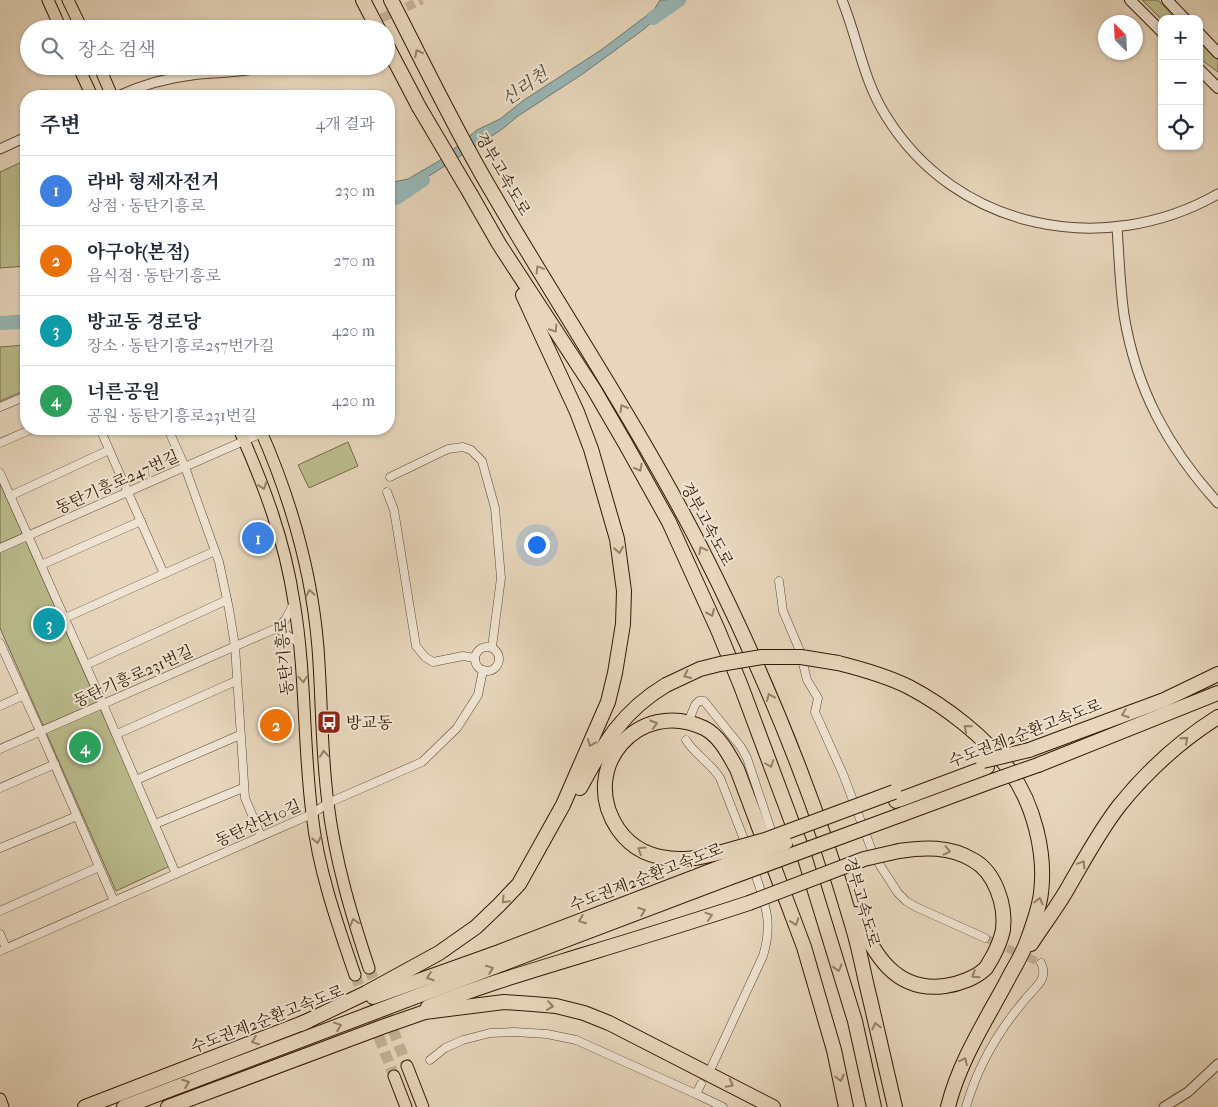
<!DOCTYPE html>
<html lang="ko">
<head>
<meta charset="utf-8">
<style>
  body { margin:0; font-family:"IM FELL French Canon","Noto Serif KR",serif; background:#f6f6f7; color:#1f2937 }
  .controls { position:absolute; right:15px; top:15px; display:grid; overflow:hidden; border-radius:10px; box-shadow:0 1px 4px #0004 }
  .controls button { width:45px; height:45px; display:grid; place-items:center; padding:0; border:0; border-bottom:1px solid #e0e1e3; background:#fff; color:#1f2937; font:25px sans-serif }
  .compass { position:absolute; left:1098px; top:15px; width:45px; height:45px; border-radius:50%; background:#fff; box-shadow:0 1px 4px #0004; rotate:336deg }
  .you { position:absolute; left:536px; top:544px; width:18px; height:18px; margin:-12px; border:4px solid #fff; border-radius:50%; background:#1a73e8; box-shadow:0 0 0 8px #1a73e833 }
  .badge { display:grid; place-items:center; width:32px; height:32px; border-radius:50%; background:#8f2418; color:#fff; font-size:16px; font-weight:700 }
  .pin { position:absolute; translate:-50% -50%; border:2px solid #fff; box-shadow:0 1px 5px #0006 }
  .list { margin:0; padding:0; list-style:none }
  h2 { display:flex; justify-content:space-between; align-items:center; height:65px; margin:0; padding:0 20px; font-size:21px }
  h2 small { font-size:16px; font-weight:400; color:#747a83 }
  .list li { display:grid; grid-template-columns:32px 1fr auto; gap:15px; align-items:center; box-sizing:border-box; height:70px; padding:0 20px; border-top:1px solid #e0e1e3 }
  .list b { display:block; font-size:19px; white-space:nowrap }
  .list p { margin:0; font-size:16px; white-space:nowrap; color:#747a83 }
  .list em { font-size:16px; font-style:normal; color:#747a83 }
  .icon { flex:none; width:28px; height:28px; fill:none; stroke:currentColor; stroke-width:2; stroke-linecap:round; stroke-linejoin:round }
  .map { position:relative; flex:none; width:1218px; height:1107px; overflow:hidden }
  .search { position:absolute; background:#fff; box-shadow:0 1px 4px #0004; left:20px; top:20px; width:375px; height:55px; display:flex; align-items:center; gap:12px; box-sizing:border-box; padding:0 18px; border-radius:28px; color:#747a83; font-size:19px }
  .panel { position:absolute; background:#fff; box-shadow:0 1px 4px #0004; left:20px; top:90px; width:375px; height:345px; border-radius:20px }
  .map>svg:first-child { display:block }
</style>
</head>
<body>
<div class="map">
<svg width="1218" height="1107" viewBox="0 0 1218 1107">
  <rect width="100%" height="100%" fill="#e7d6bc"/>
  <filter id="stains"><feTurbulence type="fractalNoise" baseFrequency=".004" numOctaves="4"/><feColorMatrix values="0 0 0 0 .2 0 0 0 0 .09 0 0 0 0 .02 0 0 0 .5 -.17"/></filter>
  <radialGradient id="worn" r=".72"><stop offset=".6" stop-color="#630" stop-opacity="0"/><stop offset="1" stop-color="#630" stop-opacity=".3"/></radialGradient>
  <g fill="#bbbc8d" stroke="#766a46">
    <path d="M1142,0H1158L1176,19H1162V20Z"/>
    <path d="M1199,41L1218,60V72L1199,58Z"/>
    <path d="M26,160V266L0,268V172Z"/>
    <path d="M26,345V390L0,401V347Z"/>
    <path d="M348,442L358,466L309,488L298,465Z"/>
    <path d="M0,483L170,866L116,891L0,628Z"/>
  </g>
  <g fill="#98b7b8" stroke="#6f776e">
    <path d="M660,0H679L667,9L643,30L581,75L518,116L501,130L407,190L389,199V183L408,179L439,161L477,130L500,119L524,100L601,50L654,10Z"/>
    <path d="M26,315V322L0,324V317Z"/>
  </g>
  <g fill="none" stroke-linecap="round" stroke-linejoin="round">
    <g stroke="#98b7b8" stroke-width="14">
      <path d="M653,18L679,0"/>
      <path d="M389,200L396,198L423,180"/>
      <path d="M0,323L26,322"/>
    </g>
    <path stroke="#c3b096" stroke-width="8" stroke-dasharray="8 4" stroke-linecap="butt" d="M985,938L1041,963"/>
    <path stroke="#c3b096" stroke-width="9" stroke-dasharray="9 4.5" stroke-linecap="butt" d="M357,29L422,0"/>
    <g stroke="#c3b096" stroke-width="11" stroke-dasharray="11 5.5" stroke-linecap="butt">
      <path d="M369,968L407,1066"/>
      <path d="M355,975L394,1076"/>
    </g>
    <g stroke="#5f472f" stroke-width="9">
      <g id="minor">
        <path d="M0,407L26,396"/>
        <path d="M100,429L164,574"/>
        <path d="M168,429L185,467L219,562L229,609L235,646L245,798L261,836"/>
        <path d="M0,443L32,429"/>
        <path d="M0,473L103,704L176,874"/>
        <path d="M390,477L448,449L463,447L471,450L482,461L495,508L501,578L492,647"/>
        <path d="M387,492L394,510L416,646L425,657L433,662L463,656L475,658"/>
        <path d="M10,496L109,450"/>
        <path d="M0,548L262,433"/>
        <path d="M41,565L141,521"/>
        <path d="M779,581L783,611L800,651L807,680L818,698L815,712L843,774L874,856L898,893L906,901L916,907L985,938"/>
        <path d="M293,605L285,620L277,628L300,644"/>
        <path d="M65,618L215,551"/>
        <path d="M0,643L40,731L114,901"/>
        <circle cx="487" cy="659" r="12"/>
        <path d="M86,665L227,600"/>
        <path d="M0,706L24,695"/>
        <path d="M689,720L695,705L699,701H704L741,747L747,758L771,830"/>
        <path d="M117,734L236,681"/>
        <path d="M686,740C695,755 711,763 720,778L747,847"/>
        <path d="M0,749L277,628"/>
        <path d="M136,780L240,735"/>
        <path d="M0,788L55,764"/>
        <path d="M155,824L243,788"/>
        <path d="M0,848L77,816"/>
        <path d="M0,911L99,867"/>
        <path d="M0,934L6,948"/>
        <path d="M0,951L312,814L328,803L422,762L457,728L478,695L483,670"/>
        <path d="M430,1060L445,1048L463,1040L490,1033L514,1032L547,1034L576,1040L696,1094"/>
        <path d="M712,1066L763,956C774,920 764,902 753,867"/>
        <path d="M701,1084L696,1094L723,1107"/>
        <path d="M966,1107C979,1061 1006,1019 1038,985C1044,978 1045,971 1041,963"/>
      </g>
    </g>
    <g stroke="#5f472f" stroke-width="11">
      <g id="tertiary">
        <path d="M842,0C858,39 863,80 886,116C956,230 1104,259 1218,194"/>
        <path d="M118,96C142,85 166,78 192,75C217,72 243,73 268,66"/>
        <path d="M0,149L26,137"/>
        <path d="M1117,227C1119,256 1120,286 1124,315C1136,389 1168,448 1218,503"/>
        <path d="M1164,1107L1188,1092L1218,1064"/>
      </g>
    </g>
    <g stroke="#321700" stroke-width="12">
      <g id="secondary">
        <path d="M1130,0L1162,32"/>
        <path d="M1167,0L1185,19"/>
        <path d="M1199,33L1218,53"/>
        <path d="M1199,69L1218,88"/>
      </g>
    </g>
    <g stroke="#321700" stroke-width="13">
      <g id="primary">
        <path d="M48,0L61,29"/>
        <path d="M68,0L82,29"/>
        <path d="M78,66L92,96"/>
        <path d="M99,66L112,96"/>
        <path d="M239,429C264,485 285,541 294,602C306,672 303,744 312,814C318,869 337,923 355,975"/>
        <path d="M260,429C290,497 312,573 318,648C322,699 321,751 328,803C335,860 351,914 369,968"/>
        <path d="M407,1066L423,1107"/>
        <path d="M394,1076L406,1107"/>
        <path d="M0,1099L3,1107"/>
      </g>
    </g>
    <g stroke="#321700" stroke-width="16">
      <g id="motorway">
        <path d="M363,0L378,29"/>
        <path d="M391,0C423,62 453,125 488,185C558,306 636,421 700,546C762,668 815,796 853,928C860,951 864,976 870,999C878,1035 887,1071 895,1107"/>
        <path d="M386,44L419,107"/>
        <path d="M471,195L499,244L593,388L625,443L669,522L718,630L741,686L803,852L855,1021L874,1107"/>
        <path d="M838,663C862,669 887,676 909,687C945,706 987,738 1010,771C1034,805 1046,853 1041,893C1039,910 1032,928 1026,944C1021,957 1013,969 1007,981C985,1022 959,1062 948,1107"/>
        <path d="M1029,750L1164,700L1218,674"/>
        <path d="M1038,765L1218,693"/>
        <path d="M580,788C604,744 621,712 666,685"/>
        <path d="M896,801L987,767"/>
        <path d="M903,814L995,780"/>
        <path d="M722,852C709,855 694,860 680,859C655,859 633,851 618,829C577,768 639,697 704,728C720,736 729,755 737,769L804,947L834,1050L846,1107"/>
        <path d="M856,914C873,953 895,993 945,986C959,984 976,978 986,968C988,965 990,961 992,958C997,949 1001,939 1003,930C1006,905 995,872 973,860C950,846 924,847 899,851"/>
        <path d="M1031,944C1042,927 1054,911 1065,893C1082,864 1098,833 1119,806C1147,771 1180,741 1218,717"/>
        <path d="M373,997L499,952L726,865"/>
        <path d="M428,1007C479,986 531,971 583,955C639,938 694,921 749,903"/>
        <path d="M301,1024L366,993L439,953L476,927L499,905L519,884L563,805L608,702L615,673L623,624L624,591L617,539L591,449L577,412L523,295"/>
        <path d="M85,1107L308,1021"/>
        <path d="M124,1107L729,878"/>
        <path d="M168,1107L382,1027L425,1012L504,1002L533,1004L556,1006L584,1013L609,1023L773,1107"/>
      </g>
    </g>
    <use href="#minor" stroke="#efe4d3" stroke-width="8"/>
    <use href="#tertiary" stroke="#efe4d3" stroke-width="9"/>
    <use href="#secondary" stroke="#efe4d3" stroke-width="10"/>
    <use href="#primary" stroke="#e7d6bc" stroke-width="11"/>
    <use href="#motorway" stroke="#e7d6bc" stroke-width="14"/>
    <g stroke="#321700" stroke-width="16" stroke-linecap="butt">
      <g id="motorway-bridge">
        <path d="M419,107L471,195"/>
        <path d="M666,685L700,669L720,664L762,657H801L838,663"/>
        <path d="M983,761L1029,750"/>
        <path d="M995,780L1038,765"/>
        <path d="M722,852L765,840L894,792"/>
        <path d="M726,865L785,843"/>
        <path d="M729,878L903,814"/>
        <path d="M749,903L864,859L899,851"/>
      </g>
    </g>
    <use href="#motorway-bridge" stroke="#e7d6bc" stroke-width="14"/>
  </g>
  <defs><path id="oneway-chevron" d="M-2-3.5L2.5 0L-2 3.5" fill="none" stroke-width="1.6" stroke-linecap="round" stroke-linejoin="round" transform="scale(1.25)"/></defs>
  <g stroke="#968067">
    <use href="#oneway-chevron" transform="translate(418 53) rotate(-117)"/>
    <use href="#oneway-chevron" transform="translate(539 269) rotate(-121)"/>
    <use href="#oneway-chevron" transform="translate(554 329) rotate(57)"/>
    <use href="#oneway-chevron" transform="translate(623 408) rotate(-120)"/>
    <use href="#oneway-chevron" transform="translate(639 468) rotate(61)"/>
    <use href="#oneway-chevron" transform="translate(263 486) rotate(70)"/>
    <use href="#oneway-chevron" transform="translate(619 550) rotate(81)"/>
    <use href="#oneway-chevron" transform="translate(702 550) rotate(-117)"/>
    <use href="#oneway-chevron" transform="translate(310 593) rotate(-100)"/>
    <use href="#oneway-chevron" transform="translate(711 613) rotate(66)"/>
    <use href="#oneway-chevron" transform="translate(687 675) rotate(156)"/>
    <use href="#oneway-chevron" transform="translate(303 679) rotate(86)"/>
    <use href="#oneway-chevron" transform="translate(770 697) rotate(-113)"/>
    <use href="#oneway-chevron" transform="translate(1125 714) rotate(159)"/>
    <use href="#oneway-chevron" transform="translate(654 724) rotate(-17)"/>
    <use href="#oneway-chevron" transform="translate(967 728) rotate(-140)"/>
    <use href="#oneway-chevron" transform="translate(1185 740) rotate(-41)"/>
    <use href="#oneway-chevron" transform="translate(591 743) rotate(113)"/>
    <use href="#oneway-chevron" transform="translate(324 754) rotate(-94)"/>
    <use href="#oneway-chevron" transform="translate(770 764) rotate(69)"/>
    <use href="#oneway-chevron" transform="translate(317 840) rotate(78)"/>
    <use href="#oneway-chevron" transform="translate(641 850) rotate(-148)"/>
    <use href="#oneway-chevron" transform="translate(947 851) rotate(13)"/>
    <use href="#oneway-chevron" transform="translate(1082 864) rotate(-59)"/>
    <use href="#oneway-chevron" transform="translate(505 900) rotate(133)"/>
    <use href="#oneway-chevron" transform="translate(1039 901) rotate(-77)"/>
    <use href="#oneway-chevron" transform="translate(642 911) rotate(-21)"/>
    <use href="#oneway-chevron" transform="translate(709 916) rotate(-18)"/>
    <use href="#oneway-chevron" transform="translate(582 920) rotate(159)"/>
    <use href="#oneway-chevron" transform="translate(354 922) rotate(-107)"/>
    <use href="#oneway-chevron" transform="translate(795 922) rotate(70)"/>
    <use href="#oneway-chevron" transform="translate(838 968) rotate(73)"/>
    <use href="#oneway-chevron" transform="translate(490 969) rotate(-21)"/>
    <use href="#oneway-chevron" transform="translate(975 975) rotate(147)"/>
    <use href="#oneway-chevron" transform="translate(430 977) rotate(160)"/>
    <use href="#oneway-chevron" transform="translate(550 1006) rotate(8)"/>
    <use href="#oneway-chevron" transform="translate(338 1026) rotate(-21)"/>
    <use href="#oneway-chevron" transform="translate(876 1026) rotate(-103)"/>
    <use href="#oneway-chevron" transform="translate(255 1041) rotate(159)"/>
    <use href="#oneway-chevron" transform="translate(964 1061) rotate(-64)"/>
    <use href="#oneway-chevron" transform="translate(840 1078) rotate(77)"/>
    <use href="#oneway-chevron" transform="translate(186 1083) rotate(-21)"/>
    <use href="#oneway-chevron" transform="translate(730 1084) rotate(27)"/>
  </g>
  <defs>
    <g id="bus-square" transform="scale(1.25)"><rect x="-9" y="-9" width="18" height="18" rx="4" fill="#8f2418" stroke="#efe4d3"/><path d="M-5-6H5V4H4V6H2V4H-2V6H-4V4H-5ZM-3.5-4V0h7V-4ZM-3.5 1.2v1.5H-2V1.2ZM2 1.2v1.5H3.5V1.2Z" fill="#fff"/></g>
  </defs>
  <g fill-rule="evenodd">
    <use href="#bus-square" x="329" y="722"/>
  </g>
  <g text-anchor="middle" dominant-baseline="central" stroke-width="4" stroke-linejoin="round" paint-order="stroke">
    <g font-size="16" fill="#321700" stroke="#efe4d3">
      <text transform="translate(503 174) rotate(60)">경부고속도로</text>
      <text transform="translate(117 482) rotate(-24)">동탄기흥로247번길</text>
      <text transform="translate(707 524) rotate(62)">경부고속도로</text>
      <text transform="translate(284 657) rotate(-95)">동탄기흥로</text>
      <text transform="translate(133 676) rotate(-24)">동탄기흥로231번길</text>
      <text transform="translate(1025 733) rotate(-21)">수도권제2순환고속도로</text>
      <text transform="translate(258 823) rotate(-24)">동탄산단10길</text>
      <text transform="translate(646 877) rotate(-21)">수도권제2순환고속도로</text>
      <text transform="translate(862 902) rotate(74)">경부고속도로</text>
      <text transform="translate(267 1019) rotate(-21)">수도권제2순환고속도로</text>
    </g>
    <g font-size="16" fill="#321700" stroke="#efe4d3" text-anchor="start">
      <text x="346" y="722">방교동</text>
    </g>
    <g font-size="18" font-style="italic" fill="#514737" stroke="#efe4d3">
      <text transform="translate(525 87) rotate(-35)">신리천</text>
    </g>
  </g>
  <rect width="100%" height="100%" filter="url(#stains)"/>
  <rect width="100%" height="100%" fill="url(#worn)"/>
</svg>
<div class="controls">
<button>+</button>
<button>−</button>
<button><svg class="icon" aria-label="locate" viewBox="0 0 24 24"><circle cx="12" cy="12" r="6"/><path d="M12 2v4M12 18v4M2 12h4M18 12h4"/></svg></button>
</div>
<svg class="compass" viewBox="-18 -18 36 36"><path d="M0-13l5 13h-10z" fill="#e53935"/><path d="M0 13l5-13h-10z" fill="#747a83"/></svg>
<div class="you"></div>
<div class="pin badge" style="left:258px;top:538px;background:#3f7fe0">1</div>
<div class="pin badge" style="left:276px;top:725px;background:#e8710a">2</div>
<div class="pin badge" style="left:49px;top:624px;background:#0f9aa8">3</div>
<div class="pin badge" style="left:85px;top:747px;background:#2e9e5b">4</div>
<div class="search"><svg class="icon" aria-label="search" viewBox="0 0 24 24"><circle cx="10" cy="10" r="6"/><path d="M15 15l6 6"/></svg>장소 검색</div>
<section class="panel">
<h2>주변<small>4개 결과</small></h2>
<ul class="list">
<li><span class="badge" style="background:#3f7fe0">1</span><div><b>라바 형제자전거</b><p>상점 · 동탄기흥로</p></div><em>230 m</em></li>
<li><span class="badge" style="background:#e8710a">2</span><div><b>아구야(본점)</b><p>음식점 · 동탄기흥로</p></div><em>270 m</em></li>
<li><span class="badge" style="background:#0f9aa8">3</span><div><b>방교동 경로당</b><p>장소 · 동탄기흥로257번가길</p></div><em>420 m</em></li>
<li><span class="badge" style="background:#2e9e5b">4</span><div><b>너른공원</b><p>공원 · 동탄기흥로231번길</p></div><em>420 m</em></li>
</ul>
</section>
</div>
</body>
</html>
